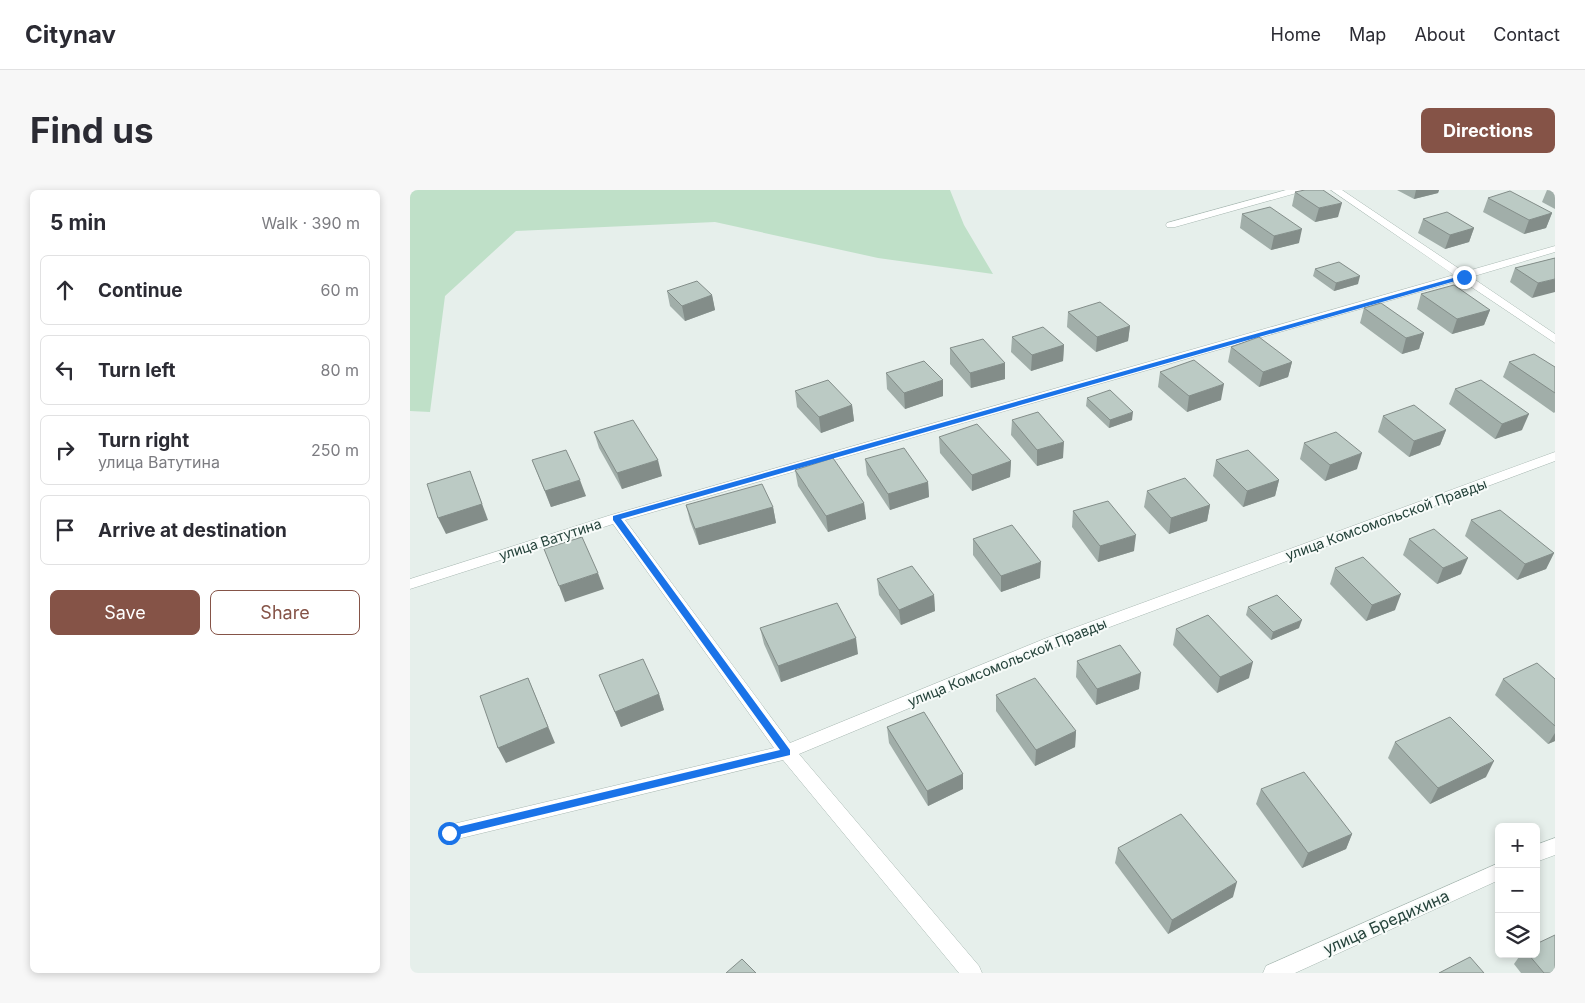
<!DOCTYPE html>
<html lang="en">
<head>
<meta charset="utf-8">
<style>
  body { margin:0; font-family:Inter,sans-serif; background:#f7f7f7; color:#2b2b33 }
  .controls { position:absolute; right:15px; bottom:15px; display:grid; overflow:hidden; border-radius:8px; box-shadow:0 2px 8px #0003 }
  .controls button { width:45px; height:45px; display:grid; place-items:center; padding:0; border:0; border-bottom:1px solid #e1e1e2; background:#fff; color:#2b2b33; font:25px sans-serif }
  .stop { position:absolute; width:15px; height:15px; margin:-11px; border:4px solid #1a73e8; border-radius:50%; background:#fff }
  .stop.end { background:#1a73e8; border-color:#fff; box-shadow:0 1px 5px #0008 }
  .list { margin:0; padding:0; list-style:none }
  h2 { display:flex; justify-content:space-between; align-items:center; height:65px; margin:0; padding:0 20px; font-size:21px }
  h2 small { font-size:16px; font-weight:400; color:#7c7c81 }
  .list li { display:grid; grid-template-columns:32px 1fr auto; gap:15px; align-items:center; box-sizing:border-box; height:70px; margin:0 10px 10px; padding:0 10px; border:1px solid #e1e1e2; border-radius:8px }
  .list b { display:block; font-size:19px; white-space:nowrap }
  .list p { margin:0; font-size:16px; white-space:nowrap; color:#7c7c81 }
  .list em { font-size:16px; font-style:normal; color:#7c7c81 }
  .actions { display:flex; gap:10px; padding:15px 20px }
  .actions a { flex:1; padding:11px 0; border:1px solid #855347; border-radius:8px; text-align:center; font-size:18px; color:#855347 }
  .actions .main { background:#855347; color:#fff }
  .icon { flex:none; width:28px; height:28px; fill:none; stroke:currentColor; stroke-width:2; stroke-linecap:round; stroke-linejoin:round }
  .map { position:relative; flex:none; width:1145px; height:783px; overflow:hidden; border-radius:8px }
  header { display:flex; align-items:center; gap:30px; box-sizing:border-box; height:70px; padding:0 25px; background:#fff; border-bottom:1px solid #e1e1e2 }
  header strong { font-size:24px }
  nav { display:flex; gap:28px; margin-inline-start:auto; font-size:18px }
  .intro { display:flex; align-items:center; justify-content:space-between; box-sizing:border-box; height:120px; padding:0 30px }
  h1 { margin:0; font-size:35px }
  .button { padding:12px 22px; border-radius:8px; background:#855347; color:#fff; font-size:18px; font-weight:700 }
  main { display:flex; gap:30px; padding:0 30px }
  aside { flex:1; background:#fff; border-radius:8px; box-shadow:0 2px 8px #0003 }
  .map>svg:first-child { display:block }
</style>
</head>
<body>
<header>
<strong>Citynav</strong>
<nav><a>Home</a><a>Map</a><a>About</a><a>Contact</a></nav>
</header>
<div class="intro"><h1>Find us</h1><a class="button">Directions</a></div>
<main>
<aside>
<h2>5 min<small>Walk · 390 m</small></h2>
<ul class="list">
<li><svg class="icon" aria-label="ahead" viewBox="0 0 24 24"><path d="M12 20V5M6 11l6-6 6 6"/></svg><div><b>Continue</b></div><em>60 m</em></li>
<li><svg class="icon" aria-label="left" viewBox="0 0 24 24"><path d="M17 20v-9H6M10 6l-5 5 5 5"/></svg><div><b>Turn left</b></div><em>80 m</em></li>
<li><svg class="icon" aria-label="right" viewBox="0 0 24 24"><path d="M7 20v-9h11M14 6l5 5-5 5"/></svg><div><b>Turn right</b><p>улица Ватутина</p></div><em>250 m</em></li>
<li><svg class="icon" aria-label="arrive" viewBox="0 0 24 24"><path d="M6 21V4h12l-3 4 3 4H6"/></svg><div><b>Arrive at destination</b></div></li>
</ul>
<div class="actions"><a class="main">Save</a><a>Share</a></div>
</aside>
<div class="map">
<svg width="1145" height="783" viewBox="0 0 1145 783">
  <rect width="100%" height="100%" fill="#e6efeb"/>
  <path fill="#bfe0c8" d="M0,0H540L554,35L583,84L468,68L305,32L106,41L35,106L20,222L0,221Z"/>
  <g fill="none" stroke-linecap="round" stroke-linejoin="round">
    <g stroke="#a8b8b2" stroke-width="1">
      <g id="minor">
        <path d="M876,0H892L890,2L765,37H757L756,35L757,33Z"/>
        <path d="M921,0H932L1054,82L1145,56V62L1061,87L1145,144V153L1051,90L215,330L380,553L634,449L1145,262V271L646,457L389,564L569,776L572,783H549L373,570L39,651L32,649L30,643L32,637L39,635L364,558L203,334L0,399V389L201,325L1044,85Z"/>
        <path d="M1145,648V665L1126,672V655Z"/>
        <path d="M1089,673V690L885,783H853L856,776Z"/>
      </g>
    </g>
    <use href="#minor" fill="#fff" fill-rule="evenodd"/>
  </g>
  <g fill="#a1aea9">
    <path d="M987,0H1029L1028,3L1004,9Z"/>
    <path d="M1137,0H1145V19L1132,12Z"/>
    <path d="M885,2L928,27L905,32L882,16Z"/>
    <path d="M1078,8L1142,23L1136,38L1114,44L1073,22Z"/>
    <path d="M832,24L889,53L861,60L830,38Z"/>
    <path d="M1013,29L1064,38L1059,52L1035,59L1008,43Z"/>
    <path d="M1145,68L1122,108L1100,92L1105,78Z"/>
    <path d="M905,79L948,94L924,101L903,86Z"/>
    <path d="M257,101L302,105L305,120L275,131L260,116Z"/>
    <path d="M1011,104L1080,120L1074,135L1042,144L1007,119Z"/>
    <path d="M954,118L1014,143L1009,159L992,164L950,133Z"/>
    <path d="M658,122L720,136L718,151L686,162L657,137Z"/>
    <path d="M602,147L654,155L653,171L621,181L601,162Z"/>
    <path d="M821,157L882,172L878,187L849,197L818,172Z"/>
    <path d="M540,158L595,173V189L561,198L540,174Z"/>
    <path d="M1099,172L1145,177V222L1144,223L1093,187Z"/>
    <path d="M750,182L811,210L777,222L748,197Z"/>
    <path d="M476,183L533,206L495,219L477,199Z"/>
    <path d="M1045,199L1112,240L1085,249L1039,214Z"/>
    <path d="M385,201L442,215L444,231L411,243L387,217Z"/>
    <path d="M677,208L722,230L699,238L676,216Z"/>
    <path d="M973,226L1036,240L1030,255L999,267L968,242Z"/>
    <path d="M602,230L653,268L627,276L601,245Z"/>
    <path d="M184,242L252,286L212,299L189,258Z"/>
    <path d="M529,247L601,271L600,287L562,301L530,263Z"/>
    <path d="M894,253L947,279L915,291L890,269Z"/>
    <path d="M455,269L518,292L519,307L480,320L457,285Z"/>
    <path d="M122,270L176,306L141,317Z"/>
    <path d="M806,270L869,290L865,306L833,317L803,286Z"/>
    <path d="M385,280L454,313L456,329L418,342L388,296Z"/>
    <path d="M737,301L800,315L797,331L759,344L734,317Z"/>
    <path d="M276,315L363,317L366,333L289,355L280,331Z"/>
    <path d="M663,321L724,361L688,372L662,337Z"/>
    <path d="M1061,330L1144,363L1136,379L1107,390L1055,346Z"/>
    <path d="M563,349L630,388L591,402L563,365Z"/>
    <path d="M999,349L1051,384L1027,394L993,365Z"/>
    <path d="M925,378L985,420L956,431L920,394Z"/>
    <path d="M467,389L524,405L525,421L491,435L469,405Z"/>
    <path d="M838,417L889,438L861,450L836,425Z"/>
    <path d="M350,438L448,464L371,492L354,454Z"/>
    <path d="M766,439L839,488L807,503L763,455Z"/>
    <path d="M667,471L729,499L686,515L666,487Z"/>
    <path d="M189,485L249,504L254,520L211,537Z"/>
    <path d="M1093,489H1145V551L1138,554L1085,505Z"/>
    <path d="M586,505L666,541L665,557L625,576L586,521Z"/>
    <path d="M477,537L553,584V599L518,616L479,553Z"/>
    <path d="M985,552L1076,587L1020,614L978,568Z"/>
    <path d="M851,599L942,644L936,659L892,678L846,614Z"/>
    <path d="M708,658L823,707L758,744L705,673Z"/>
    <path d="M1111,764H1126L1145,783H1111L1104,774Z"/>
  </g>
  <g fill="#838d89">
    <path d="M1006,0H1029L1028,3L1004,9Z"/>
    <path d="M932,13L928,27L905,32L909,18Z"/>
    <path d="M1142,23L1136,38L1114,44L1119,30Z"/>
    <path d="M1064,38L1059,52L1035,59L1040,45Z"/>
    <path d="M892,39L889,53L861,60L864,46Z"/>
    <path d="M950,86L948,94L924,101L926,93Z"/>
    <path d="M1145,89V102L1122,108L1128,93Z"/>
    <path d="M302,105L305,120L275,131L272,116Z"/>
    <path d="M1080,120L1074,135L1042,144L1047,129Z"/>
    <path d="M720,136L718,151L686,162L687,147Z"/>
    <path d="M1014,143L1009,159L992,164L996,148Z"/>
    <path d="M654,155L653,171L621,181L622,165Z"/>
    <path d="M882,172L878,187L849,197L853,182Z"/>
    <path d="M595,173V189L561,198L560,183Z"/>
    <path d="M533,190V206L495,219L494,203Z"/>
    <path d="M814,194L811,210L777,222L779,206Z"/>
    <path d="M442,215L444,231L411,243L409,227Z"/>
    <path d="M723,222L722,230L699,238L700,230Z"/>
    <path d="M1119,224L1112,240L1085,249L1092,234Z"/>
    <path d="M1036,240L1030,255L999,267L1004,251Z"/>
    <path d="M654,252L653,268L627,276V260Z"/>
    <path d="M952,263L947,279L915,291L920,275Z"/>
    <path d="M248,270L252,286L212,299L207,283Z"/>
    <path d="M601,271L600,287L562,301V285Z"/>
    <path d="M60,281L78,330L36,344L28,328Z"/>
    <path d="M170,290L176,306L141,317L135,301Z"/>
    <path d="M869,290L865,306L833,317L837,301Z"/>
    <path d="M518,292L519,307L480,320L478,304Z"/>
    <path d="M454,313L456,329L418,342L416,326Z"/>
    <path d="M800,315L797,331L759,344L761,328Z"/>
    <path d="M363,317L366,333L289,355L285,339Z"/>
    <path d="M726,345L724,361L688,372L690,356Z"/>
    <path d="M1144,363L1136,379L1107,390L1115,374Z"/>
    <path d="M1058,368L1051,384L1027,394L1033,378Z"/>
    <path d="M631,372L630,388L591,402V386Z"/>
    <path d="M188,383L194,399L155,412L149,396Z"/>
    <path d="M991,404L985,420L956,431L962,415Z"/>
    <path d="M524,405L525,421L491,435L489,420Z"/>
    <path d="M892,430L889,438L861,450L863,442Z"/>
    <path d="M446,448L448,464L371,492L368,476Z"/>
    <path d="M843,472L839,488L807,503L810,487Z"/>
    <path d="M731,483L729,499L686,515L687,499Z"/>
    <path d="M118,488L145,553L96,573L88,558Z"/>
    <path d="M249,504L254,520L211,537L205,522Z"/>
    <path d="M666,541L665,557L625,576L626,560Z"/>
    <path d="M1145,543V551L1138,554Z"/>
    <path d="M1084,571L1076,587L1020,614L1028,598Z"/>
    <path d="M553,584V599L518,616L517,601Z"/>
    <path d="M942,644L936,659L892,678L898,663Z"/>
    <path d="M827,692L823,707L758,744L762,730Z"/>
  </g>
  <g fill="#bbcac4" stroke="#838d89">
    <path d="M895,0H913L932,13L909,18L885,2Z"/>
    <path d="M1100,1L1142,23L1119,30L1078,8Z"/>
    <path d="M860,17L892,39L864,46L832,24Z"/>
    <path d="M1037,22L1064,38L1040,45L1013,29Z"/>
    <path d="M1145,68V89L1128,93L1105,78Z"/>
    <path d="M929,72L950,86L926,93L905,79Z"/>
    <path d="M287,91L302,105L272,116L257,101Z"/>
    <path d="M1044,95L1080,120L1047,129L1011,104Z"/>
    <path d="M690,112L720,136L687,147L658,122Z"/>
    <path d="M971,113L1014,143L996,148L954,118Z"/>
    <path d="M633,137L654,155L622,165L602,147Z"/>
    <path d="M849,147L882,172L853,182L821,157Z"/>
    <path d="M573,149L595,173L560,183L540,158Z"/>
    <path d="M1124,164L1145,177V203L1099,172Z"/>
    <path d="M784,170L814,194L779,206L750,182Z"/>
    <path d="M514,171L533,190L494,203L476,183Z"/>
    <path d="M418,190L442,215L409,227L385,201Z"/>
    <path d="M1071,190L1119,224L1092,234L1045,199Z"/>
    <path d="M700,200L723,222L700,230L677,208Z"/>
    <path d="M1004,215L1036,240L1004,251L973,226Z"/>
    <path d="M628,222L654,252L627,260L602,230Z"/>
    <path d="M223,230L248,270L207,283L184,242Z"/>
    <path d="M567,234L601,271L562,285L529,247Z"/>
    <path d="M926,242L952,263L920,275L894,253Z"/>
    <path d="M494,258L518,292L478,304L455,269Z"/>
    <path d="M156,260L170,290L135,301L122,270Z"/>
    <path d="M838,260L869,290L837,301L806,270Z"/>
    <path d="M423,268L454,313L416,326L385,280Z"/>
    <path d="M60,281L72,314L28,328L17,294Z"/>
    <path d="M775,288L800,315L761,328L737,301Z"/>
    <path d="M352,294L363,317L285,339L276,315Z"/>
    <path d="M698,311L726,345L690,356L663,321Z"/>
    <path d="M1090,320L1144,363L1115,374L1061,330Z"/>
    <path d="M602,335L631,372L591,386L563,349Z"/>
    <path d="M1024,339L1058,368L1033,378L999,349Z"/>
    <path d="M172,347L188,383L149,396L134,359Z"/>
    <path d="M953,367L991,404L962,415L925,378Z"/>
    <path d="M502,376L524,405L489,420L467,389Z"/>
    <path d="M867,405L892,430L863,442L838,417Z"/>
    <path d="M427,413L446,448L368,476L350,438Z"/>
    <path d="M798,425L843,472L810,487L766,439Z"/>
    <path d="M710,455L731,483L687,499L667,471Z"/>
    <path d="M233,469L249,504L205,522L189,485Z"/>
    <path d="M1127,473L1145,489V536L1093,489Z"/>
    <path d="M118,488L138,537L88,558L70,506Z"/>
    <path d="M625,488L666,541L626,560L586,505Z"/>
    <path d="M514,522L553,584L517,601L477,537Z"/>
    <path d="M1040,527L1084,571L1028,598L985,552Z"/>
    <path d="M894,582L942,644L898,663L851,599Z"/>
    <path d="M771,624L827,692L762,730L708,658Z"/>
    <path d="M1145,745V783H1134L1118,764H1126V754Z"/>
    <path d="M1060,767L1074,783H1029Z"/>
    <path d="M332,769L346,783H316Z"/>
  </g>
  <path fill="#1a73e8" d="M1054,85L1056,88L211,329L380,560V565L39,647L36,646L34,643L39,639L370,560L203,330V326Z"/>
  <g text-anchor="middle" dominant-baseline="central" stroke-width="4" stroke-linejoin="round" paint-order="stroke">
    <g font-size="14" fill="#24423a" stroke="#f7fbf9">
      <text transform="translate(976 329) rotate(-20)">улица Комсомольской Правды</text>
      <text transform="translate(140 349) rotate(-18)">улица Ватутина</text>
      <text transform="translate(597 472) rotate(-22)">улица Комсомольской Правды</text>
    </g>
    <g font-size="16" fill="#24423a" stroke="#f7fbf9">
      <text transform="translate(976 732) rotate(-24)">улица Бредихина</text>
    </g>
  </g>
</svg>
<div class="controls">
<button>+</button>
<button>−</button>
<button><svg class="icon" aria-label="layers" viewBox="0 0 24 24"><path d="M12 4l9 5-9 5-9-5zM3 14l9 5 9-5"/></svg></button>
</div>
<div class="stop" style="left:39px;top:643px"></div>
<div class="stop end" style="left:1054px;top:87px"></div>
</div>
</main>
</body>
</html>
